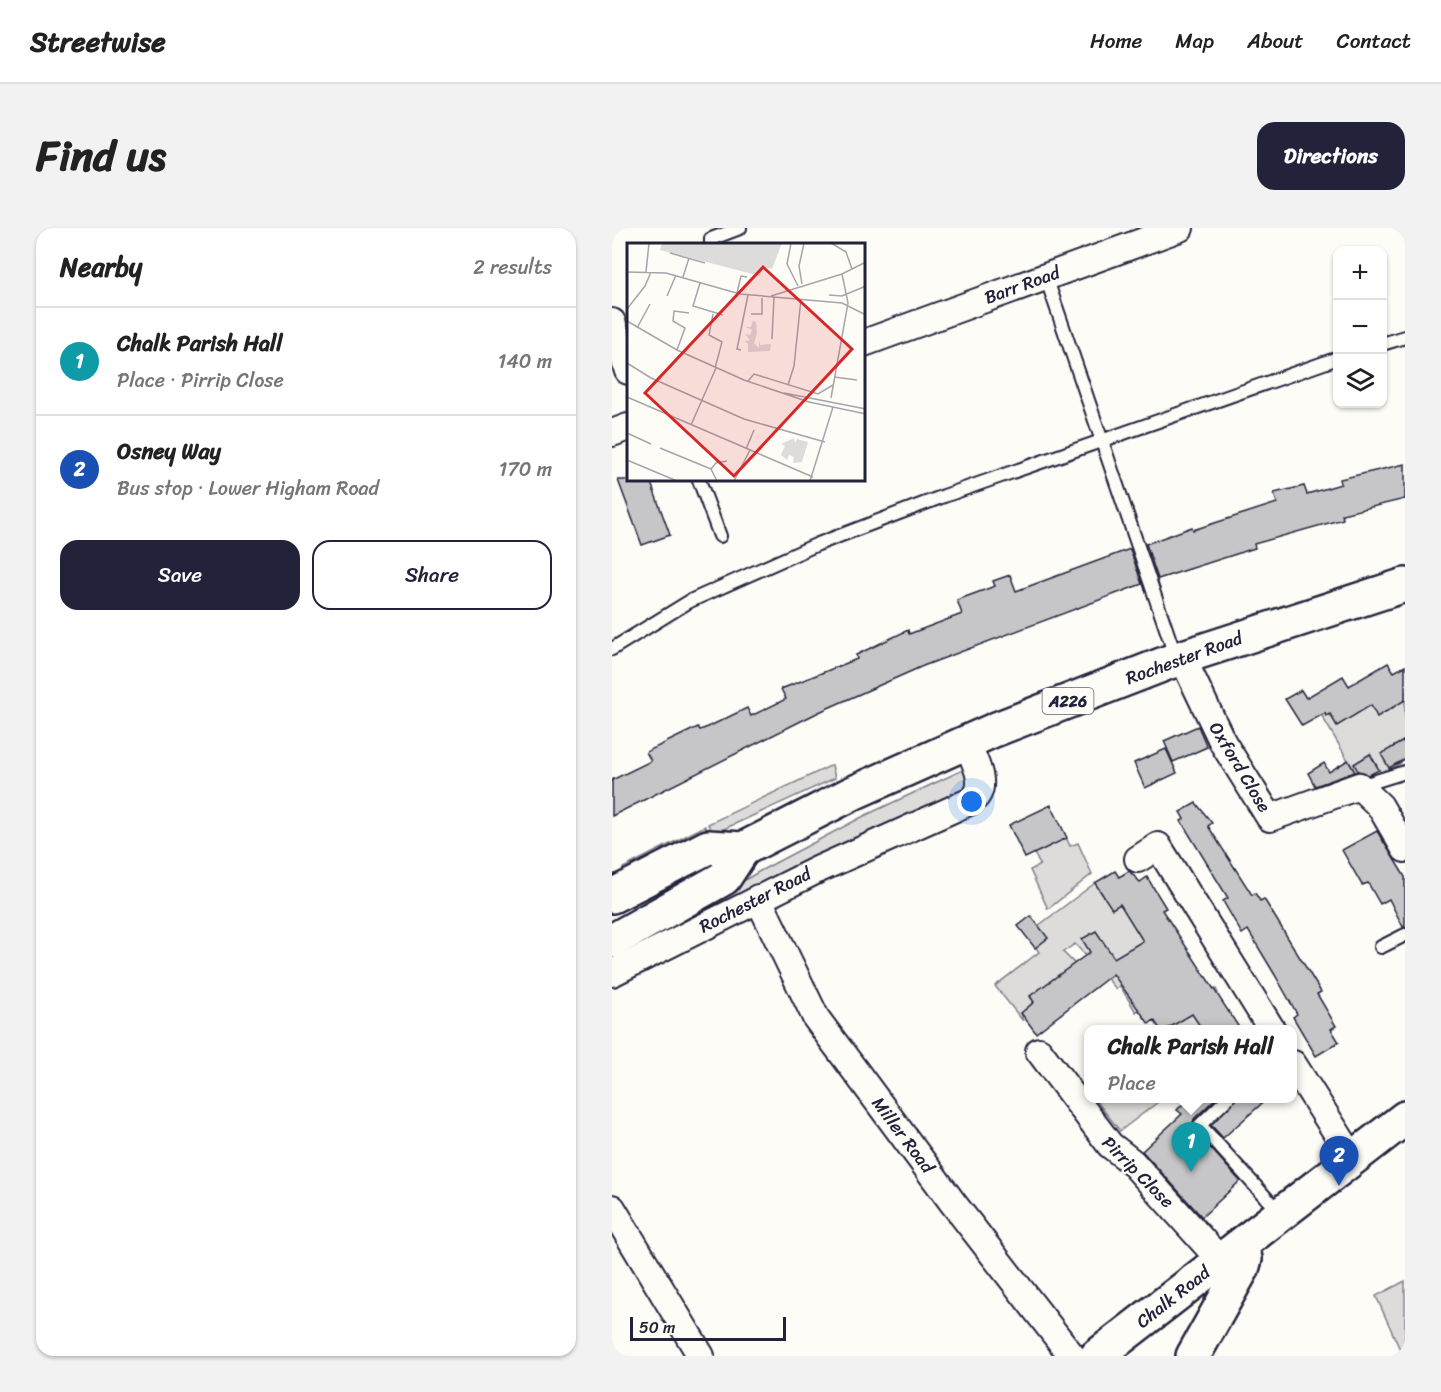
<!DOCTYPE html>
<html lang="en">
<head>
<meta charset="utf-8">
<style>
  body { margin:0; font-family:Sriracha,sans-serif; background:#f2f2f2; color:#222 }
  .controls { position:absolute; right:18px; top:18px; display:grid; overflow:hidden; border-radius:12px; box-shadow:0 2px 4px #0004 }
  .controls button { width:54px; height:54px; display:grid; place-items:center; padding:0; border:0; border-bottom:2px solid #e0e0e0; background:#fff; color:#222; font:30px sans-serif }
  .scale { position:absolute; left:18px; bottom:15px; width:156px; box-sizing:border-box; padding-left:6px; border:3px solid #22223b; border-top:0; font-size:16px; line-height:21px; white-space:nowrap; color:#22223b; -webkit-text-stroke:4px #fdfcf7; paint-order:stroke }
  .you { position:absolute; left:360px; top:574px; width:21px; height:21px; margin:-15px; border:4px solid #fff; border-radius:50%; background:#1a73e8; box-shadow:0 0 0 9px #1a73e833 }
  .badge { display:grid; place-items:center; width:39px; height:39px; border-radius:50%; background:#22223b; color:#fff; font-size:20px; font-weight:700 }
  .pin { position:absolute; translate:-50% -50px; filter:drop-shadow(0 2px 3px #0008) }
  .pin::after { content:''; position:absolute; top:32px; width:21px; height:18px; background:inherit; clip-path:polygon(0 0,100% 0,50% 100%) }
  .popup { position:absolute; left:472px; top:797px; width:213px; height:78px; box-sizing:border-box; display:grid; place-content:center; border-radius:12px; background:#fff; filter:drop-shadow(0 2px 4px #0005); font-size:20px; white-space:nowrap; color:#767676 }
  .popup b { font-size:22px; color:#222 }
  .popup::after { content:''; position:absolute; left:50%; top:100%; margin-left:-12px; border:12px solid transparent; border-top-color:#fff }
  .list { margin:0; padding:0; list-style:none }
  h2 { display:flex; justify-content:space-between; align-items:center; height:78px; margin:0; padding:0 24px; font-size:26px }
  h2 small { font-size:20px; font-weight:400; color:#767676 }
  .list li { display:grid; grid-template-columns:39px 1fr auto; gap:18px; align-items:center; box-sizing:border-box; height:108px; padding:0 24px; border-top:2px solid #e0e0e0 }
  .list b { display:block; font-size:22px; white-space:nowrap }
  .list p { margin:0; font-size:20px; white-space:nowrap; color:#767676 }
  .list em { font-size:20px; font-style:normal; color:#767676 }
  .actions { display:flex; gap:12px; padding:18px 24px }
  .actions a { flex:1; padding:14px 0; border:2px solid #22223b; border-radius:18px; text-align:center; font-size:21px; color:#22223b }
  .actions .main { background:#22223b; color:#fff }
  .icon { flex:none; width:33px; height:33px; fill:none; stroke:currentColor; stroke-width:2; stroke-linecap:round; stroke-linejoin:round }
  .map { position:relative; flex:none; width:793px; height:1128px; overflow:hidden; border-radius:18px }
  header { display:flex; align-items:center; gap:36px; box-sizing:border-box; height:84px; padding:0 30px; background:#fff; border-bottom:2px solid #e0e0e0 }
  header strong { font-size:28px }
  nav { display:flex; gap:33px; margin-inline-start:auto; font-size:21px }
  .intro { display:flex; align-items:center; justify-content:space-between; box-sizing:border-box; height:144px; padding:0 36px }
  h1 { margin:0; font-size:42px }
  .button { padding:15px 27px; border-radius:18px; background:#22223b; color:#fff; font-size:21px; font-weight:700 }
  main { display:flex; gap:36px; padding:0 36px }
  aside { flex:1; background:#fff; border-radius:18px; box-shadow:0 2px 4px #0004 }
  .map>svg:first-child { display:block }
</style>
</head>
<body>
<header>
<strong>Streetwise</strong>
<nav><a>Home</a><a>Map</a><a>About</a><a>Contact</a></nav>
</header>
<div class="intro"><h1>Find us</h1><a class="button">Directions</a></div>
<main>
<aside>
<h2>Nearby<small>2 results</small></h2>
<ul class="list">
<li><span class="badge" style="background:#0f9aa8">1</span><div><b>Chalk Parish Hall</b><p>Place · Pirrip Close</p></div><em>140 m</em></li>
<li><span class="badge" style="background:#1a4fb4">2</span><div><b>Osney Way</b><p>Bus stop · Lower Higham Road</p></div><em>170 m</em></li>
</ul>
<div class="actions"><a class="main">Save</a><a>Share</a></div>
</aside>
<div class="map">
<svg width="793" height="1128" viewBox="0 0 793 1128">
  <rect width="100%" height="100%" fill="#fdfcf7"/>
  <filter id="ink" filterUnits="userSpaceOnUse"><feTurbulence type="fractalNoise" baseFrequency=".0167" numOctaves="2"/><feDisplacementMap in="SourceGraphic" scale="12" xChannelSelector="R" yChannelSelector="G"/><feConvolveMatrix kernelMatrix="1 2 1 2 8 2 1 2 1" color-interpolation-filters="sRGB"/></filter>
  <g filter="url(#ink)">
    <g fill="#dddcdb" stroke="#807f8b" stroke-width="1.5">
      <path d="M744,454L765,488L781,480L777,473L793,464V512L779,520L789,535L770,547L758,526L742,536L749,548L746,549L698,468L701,466L714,488L718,486L725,497Z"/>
      <path d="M220,537L223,550L101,606L96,596Z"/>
      <path d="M353,541L359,547L357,565L0,738V731L148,643L252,588Z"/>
      <path d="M448,596L458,618L466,615L480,646L436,681L418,642L428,637L419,619L423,617L426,624L438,618Z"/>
      <path d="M93,598L98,608L13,644L11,640Z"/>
      <path d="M483,655L490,666L504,678L508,676L536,710L529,714L578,724L580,727L549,746L604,761L606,765L581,781L590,801H548L545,797L548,796L535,777L524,784L508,758L504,761L495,750L502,730L496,721L478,732L463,716L451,724L485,758L480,762L461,738L418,769L422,774L409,785L411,793L383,758L427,724L419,712L426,698Z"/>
      <path d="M493,870H550V871L508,903L483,871Z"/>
      <path d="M793,1053V1128H788L790,1126L764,1068Z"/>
    </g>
    <g fill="#c6c6c8" stroke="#22223b" stroke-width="1.5">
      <path d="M793,236V271L730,286L731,291L642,316L643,320L546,351L534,316L580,299L581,302L665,275L662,265L692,258L695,266L729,256L728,251Z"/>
      <path d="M6,252H38L58,307L30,317Z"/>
      <path d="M518,321L530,356L311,438L207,484L0,588V552L39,533L34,524L86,499L88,502L96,499L135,480L139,488L174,471L169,461L245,431L244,427L296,402L297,406L350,386L345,372L383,358L381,353L398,347L404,363Z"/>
      <path d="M776,435L782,444L793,438V472L765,489L759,477L725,498L718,486L714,488L713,485L690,498L673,471L689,462L694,470L731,448L737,458Z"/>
      <path d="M586,498L595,519L561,534L552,513Z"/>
      <path d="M793,512V531L777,540L769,526Z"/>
      <path d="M554,521L565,545L533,560L522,535Z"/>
      <path d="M758,526L767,542L757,547L746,543L742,536Z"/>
      <path d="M736,532L743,544L703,558L696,545L712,535L717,544Z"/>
      <path d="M584,575L600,595L596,598L640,667L643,665L648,673L652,671L709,764L705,766L724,798L719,801L727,814L704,828L681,789L685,786L663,747L636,702L630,706L611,673L616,670L569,593L572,591L568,584Z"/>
      <path d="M439,577L455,610L413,630L397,597Z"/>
      <path d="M765,603L793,649V699H791L777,671L768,676L756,655L750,657L730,622Z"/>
      <path d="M503,643L507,649L517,643L528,654L535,649L554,680L550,682L628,801H590L580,786L555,801H548L542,792L537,796L501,746L424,805L409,785L422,774L418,768L478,724L470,711L484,703L502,730L531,713L508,676L500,681L483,655Z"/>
      <path d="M419,688L436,710L423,720L406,698Z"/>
      <path d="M577,870H604L582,891L580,899L628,953L590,989L530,923L570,886L565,882Z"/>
      <path d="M624,870H656L611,910L599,897Z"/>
    </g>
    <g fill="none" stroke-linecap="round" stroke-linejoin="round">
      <g stroke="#22223b" stroke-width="16">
        <g id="lane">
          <path d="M99,16V11L128,0"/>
          <path d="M434,49L564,430"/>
          <path d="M770,116L793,109"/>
          <path d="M87,252L108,308"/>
          <path d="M0,421L78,373L206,316L332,268L726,130"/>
          <path d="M748,558L793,544"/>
          <path d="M769,719L793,707"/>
          <path d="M616,870L588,897L657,973"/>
        </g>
      </g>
      <g stroke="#22223b" stroke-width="30">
        <g id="street">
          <path d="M0,94L16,143"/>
          <path d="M252,115L568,0"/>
          <path d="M0,205L16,199"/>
          <path d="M570,429L611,515L658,590L747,558L768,578L793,621"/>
          <path d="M526,631L546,618L660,802"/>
          <path d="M146,670L204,790L341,975L460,1128"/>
          <path d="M0,745L205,642L359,573C379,559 361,531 354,513"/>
          <path d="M427,823L498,917L520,934L608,1032"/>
          <path d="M681,836L740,929"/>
          <path d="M0,980L89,1128"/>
        </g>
      </g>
      <g stroke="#22223b" stroke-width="38">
        <g id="secondary">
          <path d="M485,1128L793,890"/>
          <path d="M581,1128L630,1041L633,1031L625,1020"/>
        </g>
      </g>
      <g stroke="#22223b" stroke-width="38">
        <g id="primary">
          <path d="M0,668L96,619L131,621L241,565L382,502L565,431L793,357"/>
          <path d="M0,713L112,650L131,621"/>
        </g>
      </g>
      <use href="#lane" stroke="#fdfcf7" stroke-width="12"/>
      <use href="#street" stroke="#fdfcf7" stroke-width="26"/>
      <use href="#secondary" stroke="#fdfcf7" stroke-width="33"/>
      <use href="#primary" stroke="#fdfcf7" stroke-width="33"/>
    </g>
  </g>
  <g text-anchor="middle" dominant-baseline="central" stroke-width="4.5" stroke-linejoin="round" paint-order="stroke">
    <rect fill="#fdfcf7" stroke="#646373" stroke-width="1.5" x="430.5" y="460" width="51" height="26" rx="4.5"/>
    <g font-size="16" font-weight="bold" fill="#22223b">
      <text x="456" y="473">A226</text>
    </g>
    <g font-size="18" fill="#22223b" stroke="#fdfcf7">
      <text transform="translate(410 57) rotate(-20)">Barr Road</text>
      <text transform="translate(572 430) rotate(-20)">Rochester Road</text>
      <text transform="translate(628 539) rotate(59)">Oxford Close</text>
      <text transform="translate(143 672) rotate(-27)">Rochester Road</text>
      <text transform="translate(291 907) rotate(53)">Miller Road</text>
      <text transform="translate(526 944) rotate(45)">Pirrip Close</text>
      <text transform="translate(561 1069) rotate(-38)">Chalk Road</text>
    </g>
  </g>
  <g transform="translate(15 15)">
    <rect width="238" height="238" fill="#fdfcf7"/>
    <path d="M35,0H155L145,26L136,24L133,33L33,7ZM126,78L129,79L130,90L127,100L132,105V97L133,102L144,101L143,108L121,109V100L117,99L123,97L118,91L123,92L125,87L119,84H124ZM167,195L168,200L170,196L181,199L175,219L166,220L167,214L162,212L160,217L154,212L158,203L154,201Z" fill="#dddcdb"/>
    <path fill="none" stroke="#a5a5ac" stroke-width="1.5" d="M164,0L160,21L171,43M204,0L219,9L225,26M43,10L78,20M0,29L39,30L113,51L215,60L239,72M19,29L22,0M56,34L62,15M73,40L66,63L96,72M175,41L172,23L177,0M110,50L114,33L120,34M202,52L215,53L239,43M40,53L49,32M144,53L215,31L239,19M0,66L18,43L24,29M86,71L82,92L95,99L88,125M124,71H135V55M0,78L50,107L117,137L182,159L239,171M10,85L23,61M145,96L147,54M50,107L58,85L46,78L47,68L62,70M114,107L110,106L121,52M0,120L24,135L117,176L198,199M207,134L230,137M121,138L127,131L191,151L206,142M161,142L167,123L174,56M157,150L239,166M0,154L186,234M204,155L221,60L215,31M64,182L89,125M0,190L24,201M33,205L84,226M119,206L127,187M0,217L50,238M90,238L84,226L89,220L100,218M107,238L123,207M183,238L206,164"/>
    <path fill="#d62828" fill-opacity="0.15" stroke="#d62828" stroke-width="3" d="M136,24L225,106L107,233L18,150Z"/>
    <rect width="238" height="238" fill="none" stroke="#22223b" stroke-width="3"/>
  </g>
</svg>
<div class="controls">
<button>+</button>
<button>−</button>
<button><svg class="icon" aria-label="layers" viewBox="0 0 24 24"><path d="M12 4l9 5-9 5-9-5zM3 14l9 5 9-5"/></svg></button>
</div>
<div class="scale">50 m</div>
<div class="you"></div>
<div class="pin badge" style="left:579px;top:944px;background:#0f9aa8">1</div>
<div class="popup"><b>Chalk Parish Hall</b>Place</div>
<div class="pin badge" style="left:727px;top:958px;background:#1a4fb4">2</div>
</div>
</main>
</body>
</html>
